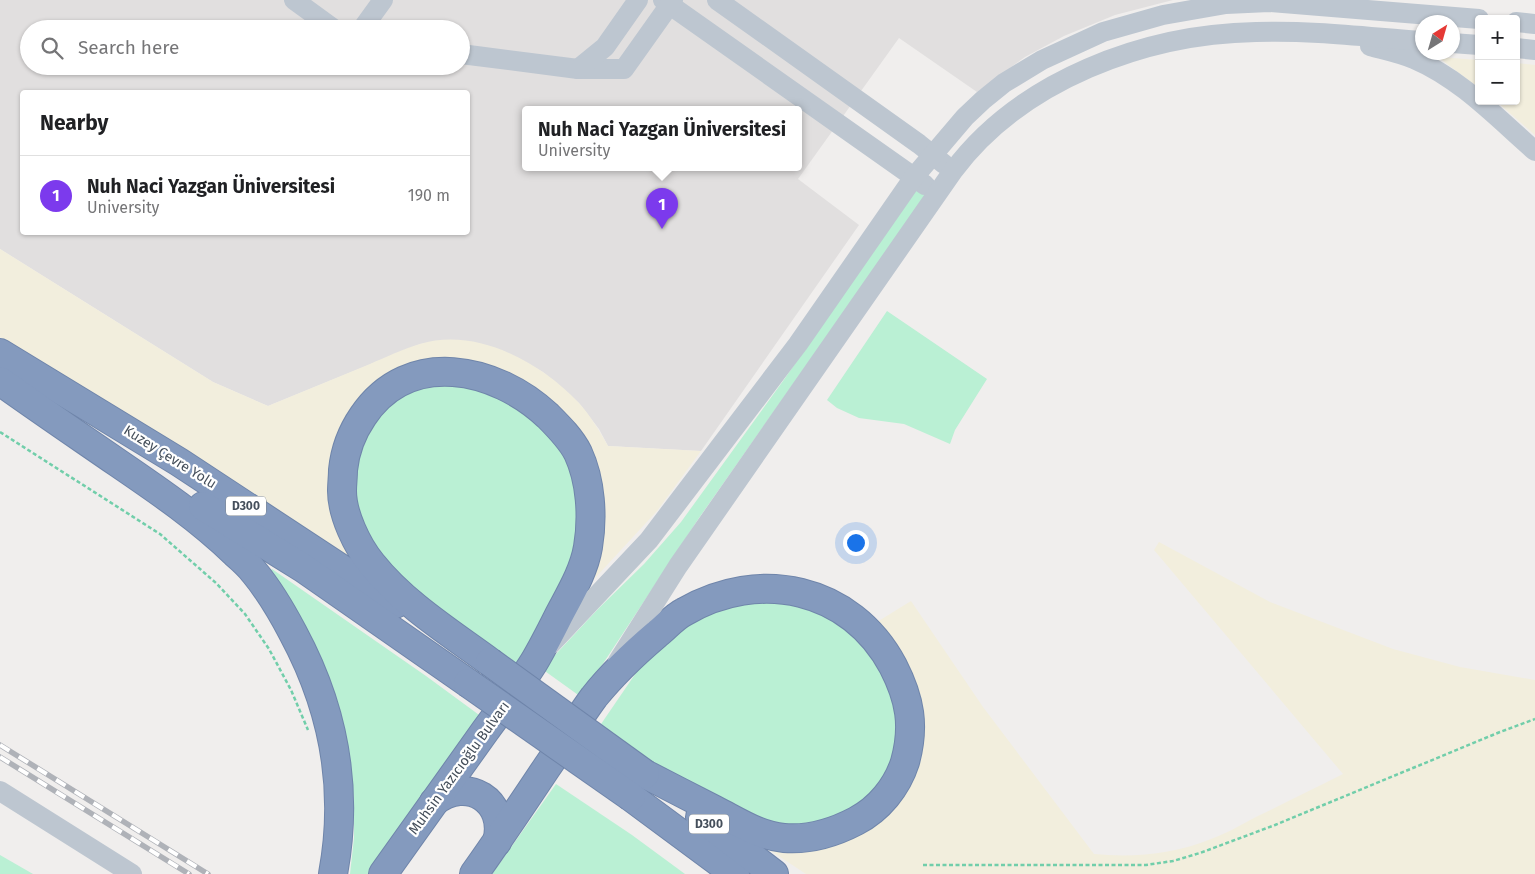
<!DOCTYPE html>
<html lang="en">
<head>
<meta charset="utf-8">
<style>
  body { margin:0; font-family:"Fira Sans",sans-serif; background:#f6f6f6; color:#202124 }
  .controls { position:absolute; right:15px; top:15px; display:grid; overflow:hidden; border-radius:5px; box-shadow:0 1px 4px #0004 }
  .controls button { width:45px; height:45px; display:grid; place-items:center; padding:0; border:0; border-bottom:1px solid #e0e0e0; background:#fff; color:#202124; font:25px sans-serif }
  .compass { position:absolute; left:1415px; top:15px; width:45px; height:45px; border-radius:50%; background:#fff; box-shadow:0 1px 4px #0004; rotate:37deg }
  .you { position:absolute; left:855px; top:542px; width:18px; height:18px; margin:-12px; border:4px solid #fff; border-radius:50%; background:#1a73e8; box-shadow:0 0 0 8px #1a73e833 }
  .badge { display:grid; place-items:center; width:32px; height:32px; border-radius:50%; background:#7c3aed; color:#fff; font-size:16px; font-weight:700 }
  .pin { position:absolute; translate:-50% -41px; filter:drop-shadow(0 1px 2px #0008) }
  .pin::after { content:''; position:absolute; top:26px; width:18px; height:15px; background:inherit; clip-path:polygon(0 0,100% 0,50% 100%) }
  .popup { position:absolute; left:522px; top:106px; width:280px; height:65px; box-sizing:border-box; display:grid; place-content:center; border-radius:5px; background:#fff; filter:drop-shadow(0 1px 4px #0005); font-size:16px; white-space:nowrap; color:#757577 }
  .popup b { font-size:19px; color:#202124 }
  .popup::after { content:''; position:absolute; left:50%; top:100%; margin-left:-10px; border:10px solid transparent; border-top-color:#fff }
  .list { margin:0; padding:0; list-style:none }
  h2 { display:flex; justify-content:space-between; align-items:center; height:65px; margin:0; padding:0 20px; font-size:21px }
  h2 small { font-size:16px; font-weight:400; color:#757577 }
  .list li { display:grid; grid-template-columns:32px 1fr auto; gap:15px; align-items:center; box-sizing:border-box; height:80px; padding:0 20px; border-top:1px solid #e0e0e0 }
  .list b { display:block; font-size:19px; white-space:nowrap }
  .list p { margin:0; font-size:16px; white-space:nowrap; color:#757577 }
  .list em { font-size:16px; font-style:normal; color:#757577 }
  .icon { flex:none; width:28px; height:28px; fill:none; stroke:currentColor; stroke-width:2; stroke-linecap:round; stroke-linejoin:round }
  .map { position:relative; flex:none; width:1535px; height:874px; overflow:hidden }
  .search { position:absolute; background:#fff; box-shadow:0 1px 4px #0004; left:20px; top:20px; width:450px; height:55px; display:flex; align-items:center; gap:12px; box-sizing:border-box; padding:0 18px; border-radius:28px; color:#757577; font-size:19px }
  .panel { position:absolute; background:#fff; box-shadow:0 1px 4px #0004; left:20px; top:90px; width:450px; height:145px; border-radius:5px }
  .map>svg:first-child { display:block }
</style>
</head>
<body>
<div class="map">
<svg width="1535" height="874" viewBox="0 0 1535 874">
  <rect width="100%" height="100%" fill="#f0eeed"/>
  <path fill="#e1dfdf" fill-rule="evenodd" d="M0,0H1173L1115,15L1064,36L1025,57L977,92L899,38L798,179L859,225L701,451L608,446L599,429L579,403L543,372L527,363L495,349L463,341L448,340L420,344L268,406L213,382L0,249ZM29,29H461V66H29ZM22,92H468V232H22ZM526,110H798V168H526Z"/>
  <g fill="#baf0d4">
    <path d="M917,189L926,195L699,518L581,697L542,669L598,609L644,564L681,522L783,381Z"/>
    <path d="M887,311L987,379L955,430L950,444L904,424L859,418L837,408L827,400Z"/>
    <path d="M431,381L497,391L558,441L579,489L574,570L515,668L405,588L359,523L355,488L357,464L366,439L373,425L389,404Z"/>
    <path d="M272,569L426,676L486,720L378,874H350L354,838V802L350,761L342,720L267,575Z"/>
    <path d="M804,600L872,645L906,733L874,802L794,832L714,804L599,727L640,667L694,620L728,603Z"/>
    <path d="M556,784L632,835L685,874H492Z"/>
    <path d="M0,855L33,874H0Z"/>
  </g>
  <g fill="#f2eedd">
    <path d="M1438,57L1479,60V88Z"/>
    <path d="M1516,63L1535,65V135L1496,101H1516Z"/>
    <path d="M0,249L213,382L268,406C302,392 336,378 370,364C386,357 403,349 420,344C476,327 540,362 578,402C590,415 599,430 608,446L701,451L657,511L584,590L600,501L506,372C479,360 453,354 423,361L358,401L350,560L173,442L0,337Z"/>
    <path d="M1159,542L1270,602L1393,649L1460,667L1535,680V874H806L750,837L806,846L911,769L877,622L911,601L983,707L1094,854C1134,858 1174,854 1211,839C1228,833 1244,823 1260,815C1287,802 1315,788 1343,774L1154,550Z"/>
  </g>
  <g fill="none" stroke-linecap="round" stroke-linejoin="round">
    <g stroke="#6f85aa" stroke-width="30">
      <g id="highway">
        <path d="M0,353L179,462L395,604"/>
        <path d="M0,381C39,409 79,436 118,463C159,491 200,519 235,553C242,559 249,565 254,572C269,590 282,612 293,633C334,709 349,788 333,874"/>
        <path d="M203,506L303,568L468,683"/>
        <path d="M631,797L735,874"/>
        <path d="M434,802C467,775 508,801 497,842"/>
        <path d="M700,817L774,874"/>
        <path d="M383,874C417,827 451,779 485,731C501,709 519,686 534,662C543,647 551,631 559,615C570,594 584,571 588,547C593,517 591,481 578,453C571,439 559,427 548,416C496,367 409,348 363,416C352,432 345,450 343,470C343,477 342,484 342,491C342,514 357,546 372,564C403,603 449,632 490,662"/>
        <path d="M474,874C499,839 523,803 547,767C563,744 577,720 594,697C610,677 637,651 657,634C666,627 674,617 684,612C759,568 851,587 893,666C910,699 915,726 905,762C897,787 879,809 856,821C835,832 809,840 784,838C759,836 737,821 715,810C692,798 668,786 645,774"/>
      </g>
    </g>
    <g stroke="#71ceaa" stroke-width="2.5" stroke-dasharray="4 2.5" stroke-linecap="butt">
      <path d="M0,432L160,534L216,583L245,614L269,649L291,690L308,730"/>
      <path d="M923,865H1146L1173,861L1200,853L1275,825L1500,732L1535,719"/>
    </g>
    <g stroke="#bdc6d0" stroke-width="20">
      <path d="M294,0L334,29"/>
      <path d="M663,0L925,185"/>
      <path d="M717,0L919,144L944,164"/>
      <path d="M1516,22L1535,24"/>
      <path d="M362,29L383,0"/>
      <path d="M1452,43L1479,45"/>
      <path d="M1370,46C1385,50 1400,53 1414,59C1461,79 1497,118 1535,151"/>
      <path d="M1516,48L1535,50"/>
      <path d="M461,54L578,69H624L673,0"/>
      <path d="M578,69L605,47L638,0"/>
      <path d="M551,644L649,540L798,344L914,177L965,117L983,100L1004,83L1042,60L1103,32L1163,15L1226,4L1269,2L1479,19"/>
      <path d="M618,661L678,566L953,171C1021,80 1145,34 1256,32C1312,30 1367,37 1422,41"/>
      <path d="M0,791L132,874"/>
    </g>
    <use href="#highway" stroke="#849abe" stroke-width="28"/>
    <g stroke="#afb2b8" stroke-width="5.5">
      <g id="rail">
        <path d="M0,745L208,874"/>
        <path d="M0,757L189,874"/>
      </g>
    </g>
    <use href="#rail" stroke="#fff" stroke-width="4" stroke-dasharray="11" stroke-linecap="butt"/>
    <g stroke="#6f85aa" stroke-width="30" stroke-linecap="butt">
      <g id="highway-bridge">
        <path d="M490,662L645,774"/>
        <path d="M468,683L631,797"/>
      </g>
    </g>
    <use href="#highway-bridge" stroke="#849abe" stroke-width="28"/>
  </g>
  <g text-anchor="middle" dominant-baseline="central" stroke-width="4.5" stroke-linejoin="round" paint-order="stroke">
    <g fill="#fff" stroke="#7d848c" stroke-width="1">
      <rect x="226" y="496.5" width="40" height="19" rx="4"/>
      <rect x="689" y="814.5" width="40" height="19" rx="4"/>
    </g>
    <g font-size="12" font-weight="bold" fill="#454f5b">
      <text x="246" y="506">D300</text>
      <text x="709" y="824">D300</text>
    </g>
    <g font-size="14" fill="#454f5b" stroke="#fff">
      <text transform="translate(170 457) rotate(32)">Kuzey Çevre Yolu</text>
      <text transform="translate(459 768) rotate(-54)">Muhsin Yazıcıoğlu Bulvarı</text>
    </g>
  </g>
</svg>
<div class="controls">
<button>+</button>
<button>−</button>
</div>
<svg class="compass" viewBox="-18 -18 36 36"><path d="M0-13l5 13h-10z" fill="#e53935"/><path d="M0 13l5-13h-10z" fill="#757577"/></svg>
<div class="you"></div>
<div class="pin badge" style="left:662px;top:229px">1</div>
<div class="popup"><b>Nuh Naci Yazgan Üniversitesi</b>University</div>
<div class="search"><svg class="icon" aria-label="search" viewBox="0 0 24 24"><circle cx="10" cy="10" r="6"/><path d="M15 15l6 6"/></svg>Search here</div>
<section class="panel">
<h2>Nearby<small></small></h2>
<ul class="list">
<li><span class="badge">1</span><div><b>Nuh Naci Yazgan Üniversitesi</b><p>University</p></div><em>190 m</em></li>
</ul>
</section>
</div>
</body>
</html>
